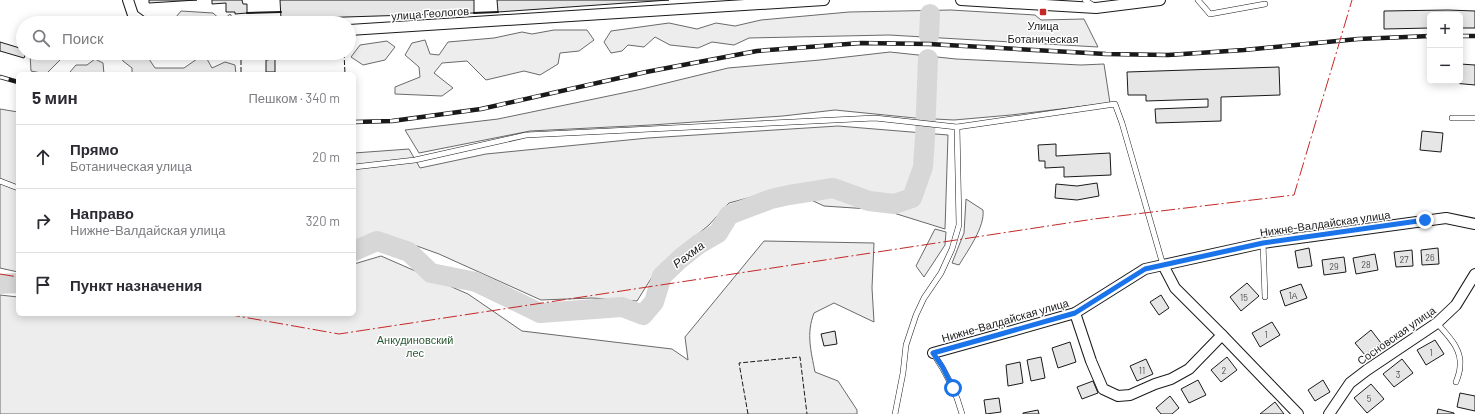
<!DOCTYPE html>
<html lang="ru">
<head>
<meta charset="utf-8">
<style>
  body { margin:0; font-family:Barlow,sans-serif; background:#f7f7f7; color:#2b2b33 }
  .controls { position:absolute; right:12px; top:12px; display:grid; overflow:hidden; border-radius:6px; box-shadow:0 2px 10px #0003 }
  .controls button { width:36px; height:36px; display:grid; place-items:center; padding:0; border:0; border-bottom:1px solid #e1e1e2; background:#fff; color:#2b2b33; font:20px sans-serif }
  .stop { position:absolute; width:12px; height:12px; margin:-9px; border:3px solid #1a73e8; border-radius:50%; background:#fff }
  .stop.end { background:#1a73e8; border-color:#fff; box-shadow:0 1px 4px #0008 }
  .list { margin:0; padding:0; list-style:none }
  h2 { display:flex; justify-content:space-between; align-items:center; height:52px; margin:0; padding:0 16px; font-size:17px }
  h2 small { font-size:13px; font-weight:400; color:#7c7c81 }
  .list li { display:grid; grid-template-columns:26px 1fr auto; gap:12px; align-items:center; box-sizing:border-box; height:64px; padding:0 16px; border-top:1px solid #e1e1e2 }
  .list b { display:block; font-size:15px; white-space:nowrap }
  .list p { margin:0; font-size:13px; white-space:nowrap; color:#7c7c81 }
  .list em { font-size:13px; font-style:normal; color:#7c7c81 }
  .icon { flex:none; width:22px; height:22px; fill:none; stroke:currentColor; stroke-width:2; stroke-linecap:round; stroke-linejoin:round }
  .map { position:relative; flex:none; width:1475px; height:414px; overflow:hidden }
  .search { position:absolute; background:#fff; box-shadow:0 2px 10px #0003; left:16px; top:16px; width:340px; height:44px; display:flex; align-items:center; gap:10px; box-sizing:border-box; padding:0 14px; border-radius:22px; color:#7c7c81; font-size:15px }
  .panel { position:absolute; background:#fff; box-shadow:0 2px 10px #0003; left:16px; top:72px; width:340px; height:244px; border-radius:6px }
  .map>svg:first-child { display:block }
</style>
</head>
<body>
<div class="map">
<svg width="1475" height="414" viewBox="0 0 1475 414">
  <rect width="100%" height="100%" fill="#fff"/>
  <g fill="#ededed" stroke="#6a6a6a">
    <path d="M951,10L1035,15L1041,20L1084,19L1098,47L889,35L749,38L734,45L712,42L698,48L670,45L655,37L644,47L628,45L622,51L611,53L604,42L611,31L669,23L697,29L716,23L735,26L761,20L849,12Z"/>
    <path d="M181,11L213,13L222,21L230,14L236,22L171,23Z"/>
    <path d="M554,30H587L594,40L579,51L560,53L558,64L540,75L524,71L486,80L467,61L442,63L434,73L453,88L442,96L395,94V87L420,77L419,67L405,55L412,43L425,40L430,54L439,55L448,42L494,38L522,32L532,34Z"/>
    <path d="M387,41L395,47L385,60L363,65L351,57L360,45Z"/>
    <path d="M890,52L956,59L1081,65L1104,64L1110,103L1011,115L954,120L915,118L835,110L783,116L651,125L530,131L419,153L405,130L498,119L642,89L728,68L820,60Z"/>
    <path d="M30,53H60V60L46,74L31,71Z"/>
    <path d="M120,53H145L155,68H184L197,59H207L212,68L225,62L235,65L236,74H132V68L123,61Z"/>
    <path d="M95,59L103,63L104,74H72L70,72L76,65H87Z"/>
    <path d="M0,109L18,112V272L0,268Z"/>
    <path d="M838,126L948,135L945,229L884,210L824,206L785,188L729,203L709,225L659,266L637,301L592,298L541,300L439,254L381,233L354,243V153L409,149L420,168L486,154L648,138Z"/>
    <path d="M966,199L983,210C985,227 968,250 959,265L952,263L964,233Z"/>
    <path d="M935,229L946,232L945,245L924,277L916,266Z"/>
    <path d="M764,241L874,243L872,288L874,322L834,303L814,313C806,334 811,351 815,372L838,381L857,410V414H0V295L18,297V314H354V264L381,256L468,294L522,331L672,349L688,360L685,337Z"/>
  </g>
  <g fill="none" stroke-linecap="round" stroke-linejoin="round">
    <g stroke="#d7d7d7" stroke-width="20">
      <path d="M929,36L930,14"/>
      <path d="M354,251L377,241L409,252L431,273L476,282L540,313L622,307L643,315L654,302L662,276L681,258L699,244L718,233L729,215L771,199L789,195L833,188L869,201L894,204L912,198L923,167L925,137L928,59"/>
      <path d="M0,284L18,283"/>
    </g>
  </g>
  <g fill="#e6e6e6" stroke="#1a1a1a">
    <path d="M149,0H197L149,3Z"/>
    <path d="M212,0H242L243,4H247V13L235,14V12H226V3L212,4Z"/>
    <path d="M280,0H474V13L281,19Z"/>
    <path d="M497,0H669L498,12Z"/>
    <path d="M1448,10L1475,11V28H1460V15H1430V28L1384,29V11Z"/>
    <path d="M0,42L23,49V53H26L24,58L0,51Z"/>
    <path d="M275,59V72H266V60Z"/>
    <path d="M1460,64L1475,65V85L1442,82L1460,81Z"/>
    <path d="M1279,67L1280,95L1221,97V121L1156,123L1155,109L1208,107V99L1146,101V95H1128L1127,72Z"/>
    <path d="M1422,131L1443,133L1441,152L1420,150Z"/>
    <path d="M1056,144V156L1110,153L1111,175L1064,177V167L1045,168V161H1039L1038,145Z"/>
    <path d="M1097,183L1099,196L1077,200L1055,198L1056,184L1077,186Z"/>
    <path d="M1309,248L1312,266L1298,268L1295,251Z"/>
    <path d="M1438,248L1439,264L1422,265L1421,250Z"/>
    <path d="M1412,250L1413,266L1396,267L1394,252Z"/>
    <path d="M1375,254L1378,270L1356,274L1353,258Z"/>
    <path d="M1344,257L1346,272L1324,275L1322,260Z"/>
    <path d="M1247,283L1259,296L1241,311L1230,297Z"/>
    <path d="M1301,284L1307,298L1285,306L1280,291Z"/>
    <path d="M1161,295L1169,308L1159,315L1150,302Z"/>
    <path d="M1272,322L1280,335L1260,347L1252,333Z"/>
    <path d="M1371,330L1381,343L1365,355L1355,343Z"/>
    <path d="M835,331L837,344L824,346L821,334Z"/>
    <path d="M1435,340L1444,354L1426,365L1417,350Z"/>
    <path d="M1070,342L1076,362L1058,368L1052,348Z"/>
    <path d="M1041,357L1045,378L1031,381L1027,360Z"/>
    <path d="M1227,357L1237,370L1221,382L1211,370Z"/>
    <path d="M1146,359L1153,374L1137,381L1130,366Z"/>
    <path d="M1402,359L1413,373L1394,387L1383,374Z"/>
    <path d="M1020,362L1023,383L1008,386L1006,365Z"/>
    <path d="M1198,380L1206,395L1189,403L1181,389Z"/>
    <path d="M1323,380L1330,392L1315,401L1308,390Z"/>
    <path d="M1093,381L1098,393L1082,399L1077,387Z"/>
    <path d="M1371,384L1384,399L1367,413L1354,398Z"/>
    <path d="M1460,393L1475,396V411L1457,407Z"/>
    <path d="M1170,396L1179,408L1172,414H1161L1156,408Z"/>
    <path d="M999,398L1001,412L986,414L984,400Z"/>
    <path d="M1275,402L1284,414H1260Z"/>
    <path d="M1438,409L1454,413V414H1437Z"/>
    <path d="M1038,410L1039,414H1023V413Z"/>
  </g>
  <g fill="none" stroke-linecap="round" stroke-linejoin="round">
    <g stroke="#1a1a1a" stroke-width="6">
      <g id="service">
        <path d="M1085,0L1094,6"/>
        <path d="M1198,0L1210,14L1265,4"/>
        <path d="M1452,118H1475"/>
        <path d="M354,167L415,160L526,135L875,118L957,127L1115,104L1122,123L1163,265"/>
        <path d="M0,181L18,188"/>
        <path d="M1263,243L1265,297"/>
        <path d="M1437,323C1447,335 1462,348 1460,366C1460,371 1458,377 1456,382"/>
        <path d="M933,353C946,372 956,391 962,414"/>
        <path d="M895,414L903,373L906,345L916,315L924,298L941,273L952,249L959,225L957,127"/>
      </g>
    </g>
    <g stroke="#1a1a1a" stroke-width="12">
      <g id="minor">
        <path d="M128,0L133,15L144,23"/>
        <path d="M961,0L1096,8L1160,0"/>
        <path d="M349,30L824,0"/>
        <path d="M1163,265L1175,288L1222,335L1298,414"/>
        <path d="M1075,313L1091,361L1103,389L1118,396L1130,395L1155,384L1171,379L1189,369L1222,335"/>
        <path d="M933,353L994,336L1075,313L1145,269L1263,243L1446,218L1475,224"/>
        <path d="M1329,414L1350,383L1367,370L1437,323L1456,305L1475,274"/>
      </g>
    </g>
    <use href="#service" stroke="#fff" stroke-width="5"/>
    <use href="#minor" stroke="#fff" stroke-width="10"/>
    <g stroke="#1a1a1a" stroke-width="4.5">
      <g id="rail">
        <path d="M1460,36H1475"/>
        <path d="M0,77L18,82"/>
        <path d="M354,122L392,121L481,109L646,72L757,51L861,43L929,44L1106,54L1168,55L1244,50L1358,39L1430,36"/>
      </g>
    </g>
    <use href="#rail" stroke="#fff" stroke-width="3" stroke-dasharray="9" stroke-linecap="butt"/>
    <g stroke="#1a1a1a" stroke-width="1" stroke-dasharray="5 2" stroke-linecap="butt">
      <path d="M241,53V74"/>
      <path d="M344,53L345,74"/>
      <path d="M748,414L739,363L800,357L807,414"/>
    </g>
    <g stroke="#1a1a1a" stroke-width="2">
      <path d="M247,13L281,12"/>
      <path d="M474,13L498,12"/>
    </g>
    <g stroke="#c62828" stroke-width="1" stroke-dasharray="14 3 2 3" stroke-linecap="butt">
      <path d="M0,274L18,277"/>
      <path d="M226,314L339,334L1094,219L1294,195L1352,0"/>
    </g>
  </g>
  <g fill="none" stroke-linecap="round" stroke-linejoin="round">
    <path stroke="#1a73e8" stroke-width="5" d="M953,388L942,366L933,353L994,336L1075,313L1145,269L1263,243L1425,220"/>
  </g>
  <rect fill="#c62828" stroke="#fff" stroke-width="1.5" x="1039" y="8" width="8" height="8" rx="2"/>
  <g text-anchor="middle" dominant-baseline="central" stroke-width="3" stroke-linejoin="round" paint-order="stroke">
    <g font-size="9" fill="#4d4d4d">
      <text x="1430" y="257">26</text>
      <text x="1404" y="259">27</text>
      <text x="1366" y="264">28</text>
      <text x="1334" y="266">29</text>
      <text x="1293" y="295">1А</text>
      <text x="1244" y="297">15</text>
      <text x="1266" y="334">1</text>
      <text x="1431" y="352">1</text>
      <text x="1142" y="370">11</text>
      <text x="1224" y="370">2</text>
      <text x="1398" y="374">3</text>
      <text x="1369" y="398">5</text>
    </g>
    <g font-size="11" fill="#1a1a1a" stroke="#fff">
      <text transform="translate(430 13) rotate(-4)">улица Геологов</text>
      <text transform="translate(1325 223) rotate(-8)">Нижне-Валдайская улица</text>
      <text transform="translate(1005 320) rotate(-16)">Нижне-Валдайская улица</text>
      <text transform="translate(1396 335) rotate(-35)">Сосновская улица</text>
    </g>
    <g font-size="11" fill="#1a1a1a" stroke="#fff">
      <text x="1043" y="25">Улица<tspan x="1043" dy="13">Ботаническая</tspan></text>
    </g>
    <g font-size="11" fill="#2b5a34" stroke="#fff">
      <text x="415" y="339">Анкудиновский<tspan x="415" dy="13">лес</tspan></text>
    </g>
    <g font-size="12" font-style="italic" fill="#1a1a1a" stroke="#fff">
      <text transform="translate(688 254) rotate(-37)">Рахма</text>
    </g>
  </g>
</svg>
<div class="controls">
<button>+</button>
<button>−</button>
</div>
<div class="stop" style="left:953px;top:388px"></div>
<div class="stop end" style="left:1425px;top:220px"></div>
<div class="search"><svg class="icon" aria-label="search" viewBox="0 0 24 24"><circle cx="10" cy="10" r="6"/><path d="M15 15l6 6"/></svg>Поиск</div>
<section class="panel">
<h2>5 мин<small>Пешком · 340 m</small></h2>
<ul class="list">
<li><svg class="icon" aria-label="ahead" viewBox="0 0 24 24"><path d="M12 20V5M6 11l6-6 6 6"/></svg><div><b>Прямо</b><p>Ботаническая улица</p></div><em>20 m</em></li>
<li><svg class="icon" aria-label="right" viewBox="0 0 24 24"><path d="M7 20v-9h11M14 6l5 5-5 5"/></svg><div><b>Направо</b><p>Нижне-Валдайская улица</p></div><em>320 m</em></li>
<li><svg class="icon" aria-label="arrive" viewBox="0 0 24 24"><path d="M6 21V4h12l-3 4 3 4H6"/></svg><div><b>Пункт назначения</b></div></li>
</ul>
</section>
</div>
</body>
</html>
